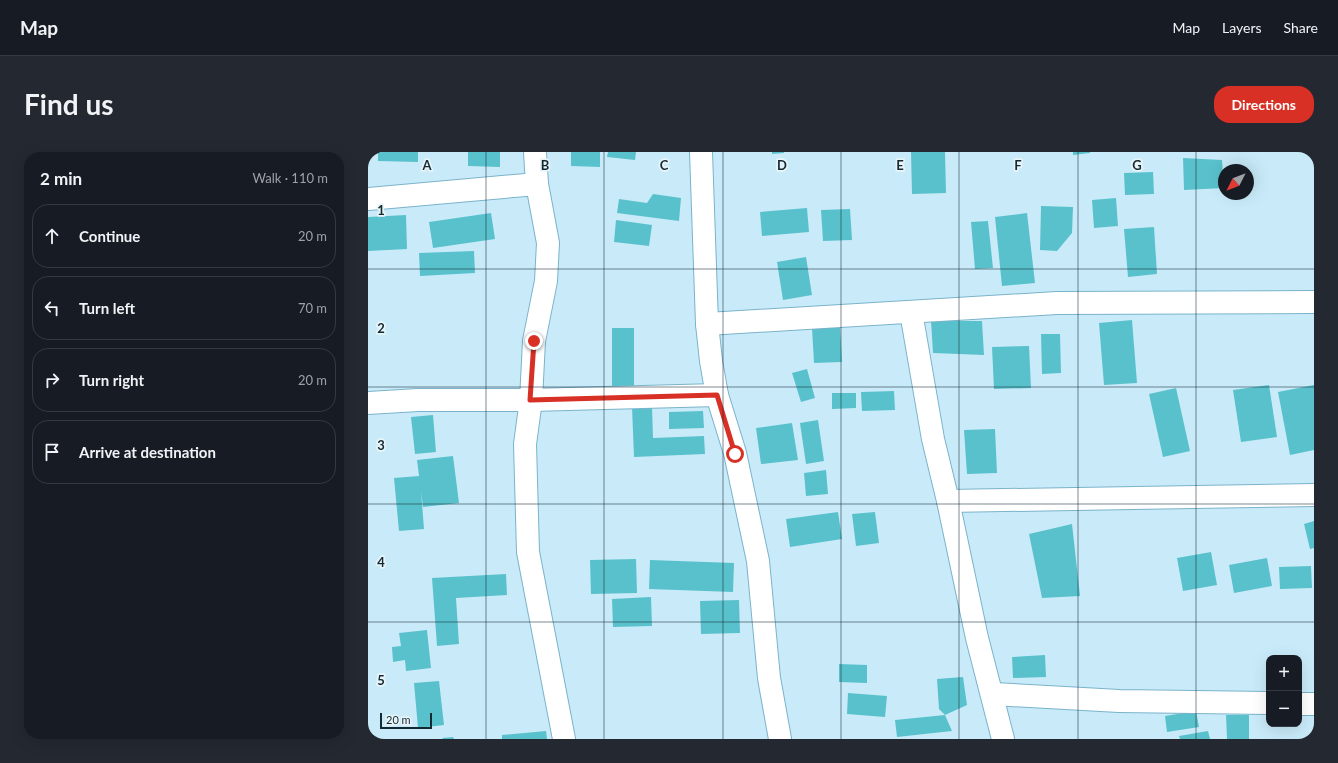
<!DOCTYPE html>
<html lang="en">
<head>
<meta charset="utf-8">
<style>
  body { margin:0; font-family:Lato,sans-serif; background:#242831; color:#f1f3f6 }
  .controls { position:absolute; right:12px; bottom:12px; display:grid; overflow:hidden; border-radius:8px; box-shadow:0 4px 16px #0002 }
  .controls button { width:36px; height:36px; display:grid; place-items:center; padding:0; border:0; border-bottom:1px solid #363941; background:#171b24; color:#f1f3f6; font:20px sans-serif }
  .compass { position:absolute; left:850px; top:12px; width:36px; height:36px; border-radius:50%; background:#171b24; box-shadow:0 4px 16px #0002; rotate:228deg }
  .scale { position:absolute; left:12px; bottom:10px; width:52px; box-sizing:border-box; padding-left:4px; border:2px solid #132a33; border-top:0; font-size:11px; line-height:14px; white-space:nowrap; color:#132a33; -webkit-text-stroke:3px #e8f4f8; paint-order:stroke }
  .stop { position:absolute; width:12px; height:12px; margin:-9px; border:3px solid #d93025; border-radius:50%; background:#fff }
  .stop.end { background:#d93025; border-color:#fff; box-shadow:0 1px 4px #0008 }
  .list { margin:0; padding:0; list-style:none }
  h2 { display:flex; justify-content:space-between; align-items:center; height:52px; margin:0; padding:0 16px; font-size:17px }
  h2 small { font-size:13px; font-weight:400; color:#9ea1a6 }
  .list li { display:grid; grid-template-columns:26px 1fr auto; gap:12px; align-items:center; box-sizing:border-box; height:64px; margin:0 8px 8px; padding:0 8px; border:1px solid #363941; border-radius:16px }
  .list b { display:block; font-size:15px; white-space:nowrap }
  .list em { font-size:13px; font-style:normal; color:#9ea1a6 }
  .icon { flex:none; width:22px; height:22px; fill:none; stroke:currentColor; stroke-width:2; stroke-linecap:round; stroke-linejoin:round }
  .map { position:relative; flex:none; width:946px; height:587px; overflow:hidden; border-radius:16px }
  header { display:flex; align-items:center; gap:24px; box-sizing:border-box; height:56px; padding:0 20px; background:#171b24; border-bottom:1px solid #363941 }
  header strong { font-size:19px }
  nav { display:flex; gap:22px; margin-inline-start:auto; font-size:14px }
  .intro { display:flex; align-items:center; justify-content:space-between; box-sizing:border-box; height:96px; padding:0 24px }
  h1 { margin:0; font-size:28px }
  .button { padding:10px 18px; border-radius:16px; background:#d93025; color:#fff; font-size:14px; font-weight:700 }
  main { display:flex; gap:24px; padding:0 24px }
  aside { flex:1; background:#171b24; border-radius:16px; box-shadow:0 4px 16px #0002 }
  .map>svg:first-child { display:block }
</style>
</head>
<body>
<header>
<strong>Map</strong>
<nav><a>Map</a><a>Layers</a><a>Share</a></nav>
</header>
<div class="intro"><h1>Find us</h1><a class="button">Directions</a></div>
<main>
<aside>
<h2>2 min<small>Walk · 110 m</small></h2>
<ul class="list">
<li><svg class="icon" aria-label="ahead" viewBox="0 0 24 24"><path d="M12 20V5M6 11l6-6 6 6"/></svg><div><b>Continue</b></div><em>20 m</em></li>
<li><svg class="icon" aria-label="left" viewBox="0 0 24 24"><path d="M17 20v-9H6M10 6l-5 5 5 5"/></svg><div><b>Turn left</b></div><em>70 m</em></li>
<li><svg class="icon" aria-label="right" viewBox="0 0 24 24"><path d="M7 20v-9h11M14 6l5 5-5 5"/></svg><div><b>Turn right</b></div><em>20 m</em></li>
<li><svg class="icon" aria-label="arrive" viewBox="0 0 24 24"><path d="M6 21V4h12l-3 4 3 4H6"/></svg><div><b>Arrive at destination</b></div></li>
</ul>
</aside>
<div class="map">
<svg width="946" height="587" viewBox="0 0 946 587">
  <rect width="100%" height="100%" fill="#c9ebf9"/>
  <g fill="#59c1cc">
    <path d="M10,0H50V10L10,9Z"/>
    <path d="M100,0H132V15L100,14Z"/>
    <path d="M203,0H232V15L203,14Z"/>
    <path d="M240,0H268L267,8L239,5Z"/>
    <path d="M404,0H416V1L404,2Z"/>
    <path d="M543,0H577L578,41L544,42Z"/>
    <path d="M705,0H722V1L705,3Z"/>
    <path d="M815,6L854,8L856,36L816,38Z"/>
    <path d="M785,20L786,42L757,43L756,21Z"/>
    <path d="M285,42L313,46L311,69L249,61L251,47L279,51Z"/>
    <path d="M748,46L750,74L726,76L724,48Z"/>
    <path d="M673,54L705,55L704,81L689,99L672,98Z"/>
    <path d="M439,56L441,80L394,84L392,60Z"/>
    <path d="M482,57L484,88L455,89L453,58Z"/>
    <path d="M123,61L127,87L65,96L61,70Z"/>
    <path d="M659,61L667,131L634,134L627,65Z"/>
    <path d="M38,63L39,97L0,99V65Z"/>
    <path d="M248,68L284,73L281,94L246,90Z"/>
    <path d="M620,69L625,116L607,117L603,70Z"/>
    <path d="M786,75L789,122L760,125L756,77Z"/>
    <path d="M106,99L107,121L52,124L51,101Z"/>
    <path d="M438,105L444,143L415,148L409,110Z"/>
    <path d="M764,168L769,231L736,233L731,171Z"/>
    <path d="M563,169H614L616,203L565,201Z"/>
    <path d="M472,175L474,210L446,211L444,176Z"/>
    <rect x="244" y="176" width="22" height="58"/>
    <path d="M673,182H692L693,221L674,222Z"/>
    <path d="M661,194L663,236L626,237L624,195Z"/>
    <path d="M439,217L447,246L433,250L424,221Z"/>
    <path d="M901,233L909,285L873,290L865,238Z"/>
    <path d="M946,233V298L922,303L910,240Z"/>
    <path d="M808,236L822,299L795,305L781,242Z"/>
    <path d="M526,239L527,258L494,259L493,240Z"/>
    <path d="M464,241H488V256L464,257Z"/>
    <path d="M264,255H284L285,286L336,284L337,302L266,305Z"/>
    <path d="M335,259L336,276L301,277V260Z"/>
    <path d="M65,263L68,300L47,302L43,265Z"/>
    <path d="M450,268L456,309L438,312L432,271Z"/>
    <path d="M424,271L430,308L393,312L388,276Z"/>
    <path d="M627,277L629,321L599,322L596,278Z"/>
    <path d="M85,304L91,351L55,355L53,339L56,377L31,379L26,326L51,324L49,308Z"/>
    <path d="M458,318L460,342L438,344L436,321Z"/>
    <path d="M470,360L474,387L422,395L418,367Z"/>
    <path d="M507,360L511,391L488,394L484,362Z"/>
    <path d="M946,369V396L942,397L936,372Z"/>
    <path d="M704,372L712,444L674,446L661,382Z"/>
    <path d="M843,400L849,433L815,439L809,406Z"/>
    <path d="M899,406L904,434L866,441L861,413Z"/>
    <path d="M268,407L269,441L223,442L222,408Z"/>
    <path d="M282,408L366,411L365,440L281,437Z"/>
    <path d="M943,414L944,436L912,437L911,415Z"/>
    <path d="M138,422L139,443L88,446L91,492L69,494L64,426Z"/>
    <path d="M283,445L284,474L245,475L244,447Z"/>
    <path d="M371,448L372,481L333,482L332,449Z"/>
    <path d="M59,478L63,516L38,519L37,508L25,510L24,495L33,494L31,481Z"/>
    <path d="M677,503L678,525L645,526L644,505Z"/>
    <path d="M471,512L499,513V531L471,530Z"/>
    <path d="M595,525L599,553L577,563L571,557L569,527Z"/>
    <path d="M71,529L76,573L50,576L46,531Z"/>
    <path d="M480,541L519,544L517,565L479,562Z"/>
    <path d="M828,559L831,575L799,580L797,564Z"/>
    <path d="M577,563L584,579L529,585L527,568Z"/>
    <path d="M858,563H881V587H859Z"/>
    <path d="M178,579L179,587H134V583Z"/>
    <path d="M840,579L842,587H812L811,584Z"/>
    <path d="M85,585L86,587H75L74,586Z"/>
  </g>
  <g fill="none" stroke-linecap="round" stroke-linejoin="round">
    <g stroke="#7ab3ca" stroke-width="24">
      <g id="minor">
        <path d="M167,0L169,32L180,91L178,129L166,189L163,248L157,292L160,400L196,587"/>
        <path d="M333,0L339,172L343,209L349,243L367,301L390,409L401,526L412,587"/>
        <path d="M0,47L169,32"/>
        <path d="M543,160L565,287L580,349L609,486L635,587"/>
        <path d="M339,172L689,151L946,150"/>
        <path d="M0,251L50,248H163L349,243"/>
        <path d="M580,349L946,343"/>
        <path d="M625,542L751,549L901,551"/>
        <path d="M931,552H946"/>
      </g>
    </g>
    <use href="#minor" stroke="#fff" stroke-width="22"/>
  </g>
  <g fill="none" stroke-linecap="round" stroke-linejoin="round">
    <path stroke="#d93025" stroke-width="5" d="M166,189L162,248L349,243L367,302"/>
  </g>
  <path fill="none" stroke="#132a33" stroke-width="1" stroke-opacity="0.55" d="M118,0V587M236,0V587M355,0V587M473,0V587M591,0V587M710,0V587M828,0V587M0,117H946M0,235H946M0,352H946M0,470H946"/>
  <g font-size="13" text-anchor="middle" font-weight="bold" fill="#132a33" stroke="#e8f4f8" stroke-width="3.5" stroke-linejoin="round" paint-order="stroke">
    <text x="59" y="18">A</text>
    <text x="177" y="18">B</text>
    <text x="296" y="18">C</text>
    <text x="414" y="18">D</text>
    <text x="532" y="18">E</text>
    <text x="650" y="18">F</text>
    <text x="769" y="18">G</text>
    <text x="13" y="63">1</text>
    <text x="13" y="181">2</text>
    <text x="13" y="298">3</text>
    <text x="13" y="415">4</text>
    <text x="13" y="533">5</text>
  </g>
</svg>
<div class="controls">
<button>+</button>
<button>−</button>
</div>
<svg class="compass" viewBox="-18 -18 36 36"><path d="M0-13l5 13h-10z" fill="#e53935"/><path d="M0 13l5-13h-10z" fill="#9ea1a6"/></svg>
<div class="scale">20 m</div>
<div class="stop" style="left:367px;top:302px"></div>
<div class="stop end" style="left:166px;top:189px"></div>
</div>
</main>
</body>
</html>
